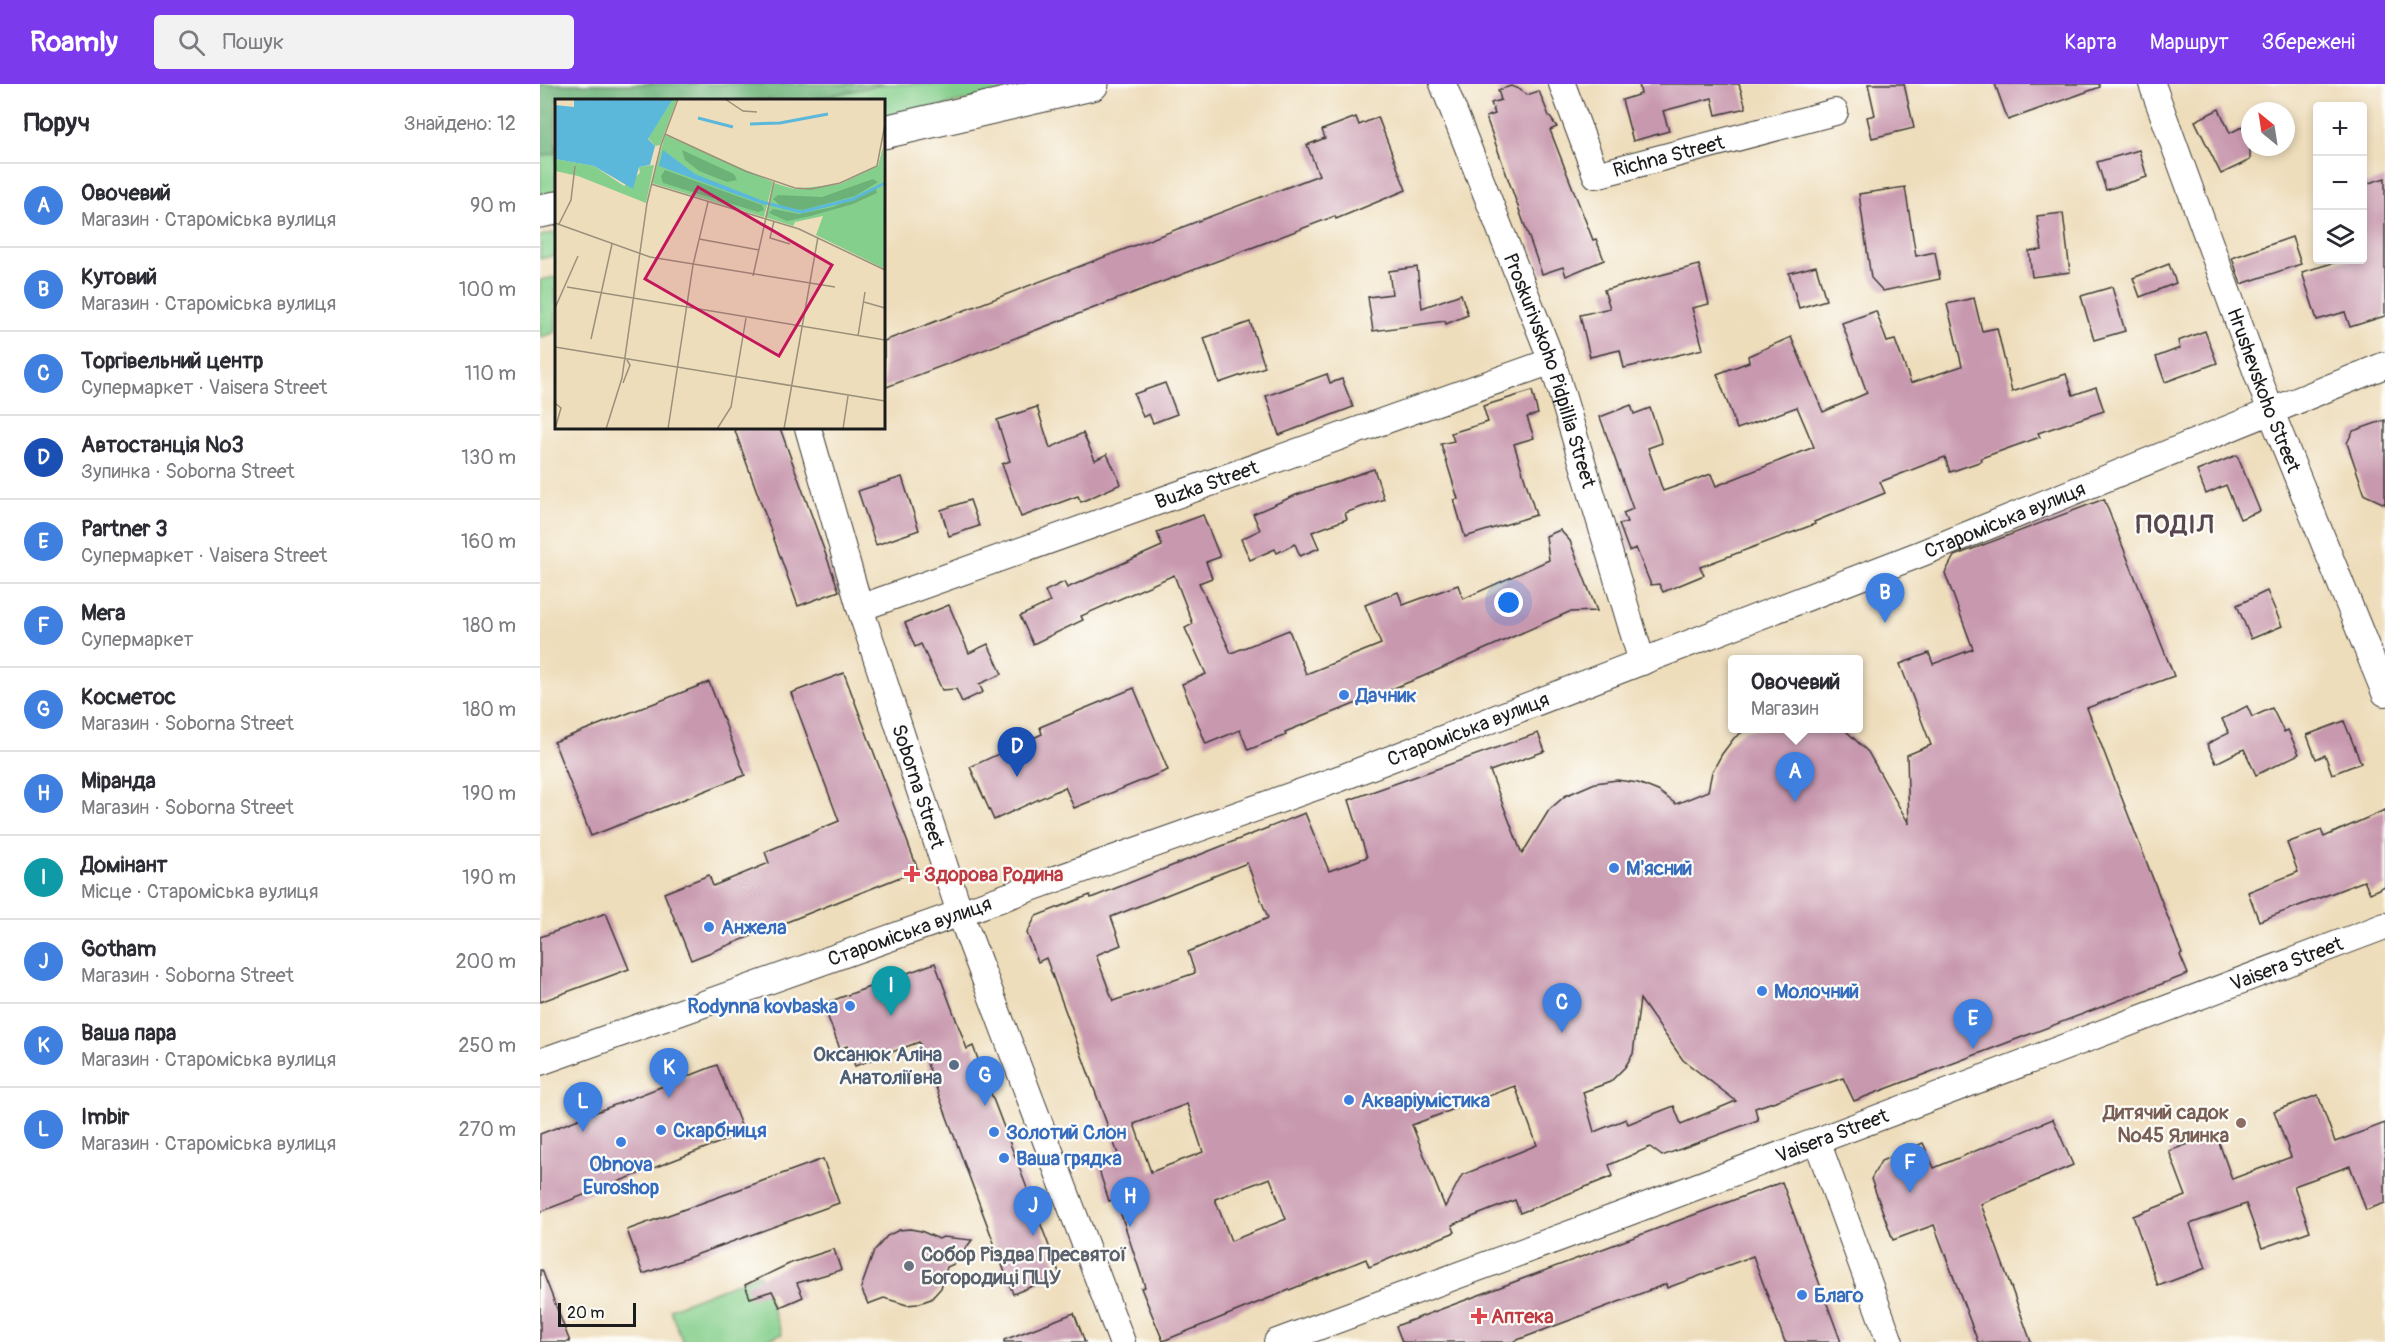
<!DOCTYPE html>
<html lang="uk">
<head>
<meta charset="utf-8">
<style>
  body { margin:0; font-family:Pangolin,sans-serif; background:#f2f2f3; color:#2b2b33 }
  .controls { position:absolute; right:18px; top:18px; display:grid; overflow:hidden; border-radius:6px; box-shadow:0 3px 9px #0003 }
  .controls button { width:54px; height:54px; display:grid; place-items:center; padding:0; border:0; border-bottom:2px solid #e1e1e2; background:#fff; color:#2b2b33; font:30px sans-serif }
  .compass { position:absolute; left:1701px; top:18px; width:54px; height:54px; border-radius:50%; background:#fff; box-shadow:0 3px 9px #0003; rotate:330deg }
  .scale { position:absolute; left:18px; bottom:15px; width:78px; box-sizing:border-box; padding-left:6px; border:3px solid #1c1c1c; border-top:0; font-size:16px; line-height:21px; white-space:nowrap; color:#1c1c1c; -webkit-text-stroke:4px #fdfcf7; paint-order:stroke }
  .you { position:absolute; left:969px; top:519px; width:21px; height:21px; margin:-15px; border:4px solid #fff; border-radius:50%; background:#1a73e8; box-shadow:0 0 0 9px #1a73e833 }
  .badge { display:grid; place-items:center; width:39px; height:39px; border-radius:50%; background:#7c3aed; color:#fff; font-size:20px; font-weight:700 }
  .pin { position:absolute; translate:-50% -50px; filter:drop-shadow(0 2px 3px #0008) }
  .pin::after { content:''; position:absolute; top:32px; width:21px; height:18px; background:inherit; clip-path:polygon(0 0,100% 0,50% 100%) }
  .popup { position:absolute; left:1188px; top:571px; width:135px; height:78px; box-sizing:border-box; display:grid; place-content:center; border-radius:6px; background:#fff; filter:drop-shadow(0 2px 4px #0005); font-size:20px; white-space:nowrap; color:#7c7c81 }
  .popup b { font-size:22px; color:#2b2b33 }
  .popup::after { content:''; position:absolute; left:50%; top:100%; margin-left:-12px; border:12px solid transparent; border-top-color:#fff }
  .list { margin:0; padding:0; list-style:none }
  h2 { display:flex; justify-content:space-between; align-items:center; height:78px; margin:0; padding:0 24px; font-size:26px }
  h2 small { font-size:20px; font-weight:400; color:#7c7c81 }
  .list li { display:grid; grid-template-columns:39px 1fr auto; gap:18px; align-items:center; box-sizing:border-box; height:84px; padding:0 24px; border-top:2px solid #e1e1e2 }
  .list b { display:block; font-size:22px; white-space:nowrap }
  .list p { margin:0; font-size:20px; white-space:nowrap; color:#7c7c81 }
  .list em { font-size:20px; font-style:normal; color:#7c7c81 }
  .icon { flex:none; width:33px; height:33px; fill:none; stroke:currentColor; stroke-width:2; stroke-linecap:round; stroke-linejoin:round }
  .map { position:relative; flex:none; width:1845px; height:1258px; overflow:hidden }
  header { display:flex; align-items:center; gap:36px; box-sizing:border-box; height:84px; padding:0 30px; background:#7c3aed; color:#fff }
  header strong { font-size:28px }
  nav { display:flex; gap:33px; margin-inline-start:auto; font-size:21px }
  .search { width:420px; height:54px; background:#f2f2f3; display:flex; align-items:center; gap:15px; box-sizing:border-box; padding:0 21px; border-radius:6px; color:#7c7c81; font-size:22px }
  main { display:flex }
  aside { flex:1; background:#fff }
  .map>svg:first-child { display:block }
</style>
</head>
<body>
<header>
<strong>Roamly</strong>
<div class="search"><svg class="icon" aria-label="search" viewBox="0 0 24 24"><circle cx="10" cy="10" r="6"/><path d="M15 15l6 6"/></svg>Пошук</div>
<nav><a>Карта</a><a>Маршрут</a><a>Збережені</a></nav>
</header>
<main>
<aside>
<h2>Поруч<small>Знайдено: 12</small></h2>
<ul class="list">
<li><span class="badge" style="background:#3f7fe0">A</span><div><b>Овочевий</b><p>Магазин · Староміська вулиця</p></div><em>90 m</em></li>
<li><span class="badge" style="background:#3f7fe0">B</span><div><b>Кутовий</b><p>Магазин · Староміська вулиця</p></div><em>100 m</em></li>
<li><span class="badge" style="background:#3f7fe0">C</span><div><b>Торгівельний центр</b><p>Супермаркет · Vaisera Street</p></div><em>110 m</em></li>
<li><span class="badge" style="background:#1a4fb4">D</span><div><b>Автостанція №3</b><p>Зупинка · Soborna Street</p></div><em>130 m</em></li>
<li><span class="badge" style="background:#3f7fe0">E</span><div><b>Partner 3</b><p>Супермаркет · Vaisera Street</p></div><em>160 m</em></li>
<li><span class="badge" style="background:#3f7fe0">F</span><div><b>Мега</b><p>Супермаркет</p></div><em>180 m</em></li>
<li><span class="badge" style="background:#3f7fe0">G</span><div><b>Косметос</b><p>Магазин · Soborna Street</p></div><em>180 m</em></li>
<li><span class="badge" style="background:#3f7fe0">H</span><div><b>Міранда</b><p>Магазин · Soborna Street</p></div><em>190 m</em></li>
<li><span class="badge" style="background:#0f9aa8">I</span><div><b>Домінант</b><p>Місце · Староміська вулиця</p></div><em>190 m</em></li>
<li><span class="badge" style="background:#3f7fe0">J</span><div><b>Gotham</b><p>Магазин · Soborna Street</p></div><em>200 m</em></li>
<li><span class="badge" style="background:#3f7fe0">K</span><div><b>Ваша пара</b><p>Магазин · Староміська вулиця</p></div><em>250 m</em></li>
<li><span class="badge" style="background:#3f7fe0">L</span><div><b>Imbir</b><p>Магазин · Староміська вулиця</p></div><em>270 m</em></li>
</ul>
</aside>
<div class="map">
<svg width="1845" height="1258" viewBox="0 0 1845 1258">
  <rect width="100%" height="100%" fill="#fdfcf7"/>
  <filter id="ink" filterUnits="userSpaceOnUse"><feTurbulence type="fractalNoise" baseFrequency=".0167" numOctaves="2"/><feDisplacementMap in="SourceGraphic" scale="12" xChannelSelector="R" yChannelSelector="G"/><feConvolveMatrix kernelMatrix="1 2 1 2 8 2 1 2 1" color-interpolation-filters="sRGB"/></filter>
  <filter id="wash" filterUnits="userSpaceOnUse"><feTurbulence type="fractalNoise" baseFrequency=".008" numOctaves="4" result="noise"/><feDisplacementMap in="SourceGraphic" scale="24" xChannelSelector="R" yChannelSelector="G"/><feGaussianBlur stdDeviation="1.35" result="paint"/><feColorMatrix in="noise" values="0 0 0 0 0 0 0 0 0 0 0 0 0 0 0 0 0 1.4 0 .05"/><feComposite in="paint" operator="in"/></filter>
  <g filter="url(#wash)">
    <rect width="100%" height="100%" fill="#edb"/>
    <g fill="#85cf8c" stroke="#507654" stroke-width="1.5">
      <path d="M0,0H497L344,36V16H16V111L0,115Z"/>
      <path d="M16,148V171L0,175V152Z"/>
      <path d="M16,193V248L0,254V196Z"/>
      <path d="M219,1190L242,1250L221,1258H143L130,1225Z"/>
    </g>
    <path fill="#6cb278" stroke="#44674a" stroke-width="1.5" d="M0,0H345L270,16H16V69L0,72Z"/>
    <g id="blocks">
      <g fill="#c898ae" fill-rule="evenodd">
        <path d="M1099,0H1199L1206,24L1176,31L1172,14L1123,27L1129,47L1093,57L1082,16L1101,10Z"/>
        <path d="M1328,0H1364L1374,44L1332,54L1327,33L1335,31Z"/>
        <path d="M1455,0H1559L1560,3L1468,36Z"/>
        <path d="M971,2L979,5L987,11L999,7L1009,32L1017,43L1010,46L1053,156L1056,155L1064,176L1026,192L1023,183L1002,190L946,33L955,30L951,19L961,16L958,6Z"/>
        <path d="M1679,25L1690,49L1710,39V76L1681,90L1655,37Z"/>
        <path d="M816,33L819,41L838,33L866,106L796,135L795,132L344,304V257L779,91L767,61L785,54L782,46Z"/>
        <path d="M1599,66L1607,93L1566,106L1557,78Z"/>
        <path d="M1845,94V232L1810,243L1805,228L1777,236L1762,188L1803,176H1822V101Z"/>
        <path d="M1365,103L1376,172L1395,168L1400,195L1343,207L1331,194L1319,110Z"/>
        <path d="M1523,129L1530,188L1492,193L1489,167L1502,166L1497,132Z"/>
        <path d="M1752,153L1761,180L1701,200L1692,174Z"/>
        <path d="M1629,180L1636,199L1600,213L1593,194Z"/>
        <path d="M1159,181L1169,220L1152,224L1163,265L1084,284L1080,266L1050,273L1040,231L1070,224L1064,206Z"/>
        <path d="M1276,182L1286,216L1259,224L1249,189Z"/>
        <path d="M877,183L882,224L921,210L928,231L906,240L905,237L833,247L828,213L852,210L849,187Z"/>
        <path d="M1572,203L1585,247L1554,256L1541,212Z"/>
        <path d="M1434,214L1442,247L1457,244L1472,308L1526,290L1533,311L1556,303L1564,327L1498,349L1500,353L1441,374L1442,377L1410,388L1405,373L1340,398L1345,409L1274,438L1275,440L1160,483L1164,491L1123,508L1119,500L1111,501L1096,464L1089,467L1079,440L1087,438L1083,429L1093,425L1060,333L1091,321L1094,330L1110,324L1122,359L1108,364L1123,407L1171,390L1176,402L1274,363L1257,323L1197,345L1177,290L1209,278L1208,272L1251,253L1283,328L1327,309L1302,239L1336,227L1347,258L1355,256L1371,299L1422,282L1407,220Z"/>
        <path d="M710,238L725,283L679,299L664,254Z"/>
        <path d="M1665,247L1677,279L1625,298L1616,273L1640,264L1638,257Z"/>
        <path d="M787,290L790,299L802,295L813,323L739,351L726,312Z"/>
        <path d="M625,299L637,330L613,339L609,330L603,333L594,310Z"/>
        <path d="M992,307L998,330L987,333L994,354L974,360L996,431L925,453L914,416L918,415L901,360L914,357L911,349L948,338L943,322Z"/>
        <path d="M497,323L510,364L543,349L555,376L567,370L581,400L541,418L538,412L481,433L462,380L470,377L457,336Z"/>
        <path d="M1845,336V420L1825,411L1807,359L1813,347Z"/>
        <path d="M194,344H240L299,507L258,522Z"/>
        <path d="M1697,371L1720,427L1700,435L1686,401L1666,410L1657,387Z"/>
        <path d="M834,385L844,415L805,429L807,435L772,448L779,464L760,472L755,460L737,469L735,465L710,476L701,455L720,446L713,430L756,411Z"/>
        <path d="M362,393L379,446L336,461L318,407Z"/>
        <path d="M1564,415L1634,592L1547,624L1642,870L1640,871L1648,890L1314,1017L1303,994L1215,1024L1218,1036L1122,1072L1110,1063L1069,1081L1073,1092L980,1129L975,1116L912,1141L915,1148L829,1183L826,1175L623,1257L601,1204L605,1203L576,1115L569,1117L558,1083L578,1076L576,1071L578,1070L506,874L498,878L487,849L496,832L550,811L551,814L765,729L789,787L827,773L809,716L998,649L1005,667L950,687L982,770L1009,726L1025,712L1055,699L1077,696L1098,699L1118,707L1136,720L1168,707L1172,688L1182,670L1194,654L1207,645H1304L1328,668L1369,740L1367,671L1391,661L1360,580L1389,569L1393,580L1433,565L1405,489L1414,472ZM707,779L728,834L648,868L655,889L573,917L556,871L581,861L571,833ZM1100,915L1143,976L1196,1017L1141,1040L1134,1022L1088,1040L1086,1035L1054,1048L1043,1008L1070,998L1085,983L1093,970ZM975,1002L997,1061L922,1091L905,1123L872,1041ZM647,1020L663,1068L611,1088L594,1040ZM730,1094L746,1135L691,1157L675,1115Z"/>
        <path d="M430,416L439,442L409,452L401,426Z"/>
        <path d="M663,431L680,473L666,478L672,494L659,499L691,569L749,546L766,590L841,560L825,521L858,508L863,521L918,501L923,515L1009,476L1006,452L1020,446L1030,457L1057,527L1029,528L884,592L745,648L746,651L708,666L700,646L666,660L642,600L666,590L645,544L653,540L634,491L541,532L543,536L493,560L480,532L510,518L505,507L524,498L527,504L622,462L617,448Z"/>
        <path d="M1727,507L1742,542L1711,555L1697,521Z"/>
        <path d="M409,521L429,569L448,560L462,590L439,600L443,608L422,618L416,605L402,606L381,560L375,563L365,539Z"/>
        <path d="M304,589L378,786L151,876L124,809L169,791L173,802L229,779L225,768L299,737L251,609Z"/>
        <path d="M169,598L205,691L51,752L14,658Z"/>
        <path d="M594,604L628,686L534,724L525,703L454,736L430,683L502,650L500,643Z"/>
        <path d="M1707,622L1712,633L1732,624L1744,648L1748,646L1759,670L1716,691L1704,665L1676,679L1667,660L1689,649L1682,635Z"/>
        <path d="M1804,637L1821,679L1792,690L1785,671L1776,675L1767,651Z"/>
        <path d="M1845,726V802L1830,809L1824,797L1719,837L1708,808L1758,788L1747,759L1781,746L1784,753Z"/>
        <path d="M66,829L89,885L0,918V853Z"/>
        <path d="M395,879L427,965L433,962L520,1191L473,1210L379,958L315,982L307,962L300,965L283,920Z"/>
        <path d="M177,981L204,1049L0,1128V1050Z"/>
        <path d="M1778,1011L1795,1058L1845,1039V1119L1826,1126L1810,1082L1754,1102L1770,1147L1722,1164L1706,1120L1650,1140L1666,1184L1618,1202L1593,1132L1646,1112L1629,1067L1676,1050L1692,1095L1751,1073L1734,1027Z"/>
        <path d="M1513,1035L1533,1081L1441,1120L1491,1258H1438L1394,1141L1353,1156L1331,1095L1341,1077L1383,1059L1394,1084Z"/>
        <path d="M283,1075L299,1119L103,1190L87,1146Z"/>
        <path d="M1242,1098L1301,1258H1245L1213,1172L1127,1204L1126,1200L972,1258H862L856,1242Z"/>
        <path d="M370,1145L381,1147L399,1155L403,1153L432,1156L414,1180L407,1183L401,1204L391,1215L377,1220L367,1221L344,1214L328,1220L321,1204L334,1167L347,1152L359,1146Z"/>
        <path d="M294,1165L301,1186L257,1199L263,1213L240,1223L232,1207L210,1214L205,1201L251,1179Z"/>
        <path d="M0,1186H2L30,1258H0Z"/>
        <path d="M534,1229L545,1258H464V1256Z"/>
      </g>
    </g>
  </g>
  <g filter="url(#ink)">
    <use href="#blocks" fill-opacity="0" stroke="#3c3934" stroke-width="1.5"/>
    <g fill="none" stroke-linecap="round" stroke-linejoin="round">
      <g stroke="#3c3934" stroke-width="28">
        <g id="street">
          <path id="s1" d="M903,0L1012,277L1102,578"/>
          <path id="s2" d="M1022,0L1056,91L1295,28"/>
          <path id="s3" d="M1612,0L1731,328L1845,609"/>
          <path id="s4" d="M268,344L320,524L420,829L582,1258"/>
          <path id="s5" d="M320,524L1012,277"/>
          <path id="s6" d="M0,978L801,694L1380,470L1845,281"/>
          <path d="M1277,1057L1350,1258"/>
          <path id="s7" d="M737,1258L1084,1130L1845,842"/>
        </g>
      </g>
      <g stroke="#3c3934" stroke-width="35">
        <g id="secondary">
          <path d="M344,48L552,0"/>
          <path d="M0,127L16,124"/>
        </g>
      </g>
      <use href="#street" stroke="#fff" stroke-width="26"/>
      <use href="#secondary" stroke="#fff" stroke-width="33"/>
    </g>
  </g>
  <g fill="#3f7fe0" stroke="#fdfcf7" stroke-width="2">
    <circle cx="804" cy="611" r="6"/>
    <circle cx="1074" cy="784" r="6"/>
    <circle cx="169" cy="843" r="6"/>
    <circle cx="1222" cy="907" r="6"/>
    <circle cx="310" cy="922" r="6"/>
    <circle cx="809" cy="1016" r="6"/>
    <circle cx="121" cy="1046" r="6"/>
    <circle cx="454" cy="1048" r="6"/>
    <circle cx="81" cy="1058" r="6"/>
    <circle cx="464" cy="1074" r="6"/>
    <circle cx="1262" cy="1211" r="6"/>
  </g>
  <g fill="#e0444e" stroke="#fdfcf7" stroke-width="2">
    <path d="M369 781h6v6h6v6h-6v6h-6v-6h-6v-6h6z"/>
    <path d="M936 1223h6v6h6v6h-6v6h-6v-6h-6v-6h6z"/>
  </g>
  <circle fill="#5c6f8a" stroke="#fdfcf7" stroke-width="2" cx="414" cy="981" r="6"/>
  <circle fill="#8d6e63" stroke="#fdfcf7" stroke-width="2" cx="1701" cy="1039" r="6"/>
  <circle fill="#6b7280" stroke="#fdfcf7" stroke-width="2" cx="369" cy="1182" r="6"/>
  <g text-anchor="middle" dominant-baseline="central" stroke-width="4.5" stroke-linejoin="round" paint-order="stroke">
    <g font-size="20" fill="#1c1c1c" stroke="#fdfcf7">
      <text stroke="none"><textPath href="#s2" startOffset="172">Richna Street</textPath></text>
      <text stroke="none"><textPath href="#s1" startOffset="306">Proskurivskoho Pidpillia Street</textPath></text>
      <text stroke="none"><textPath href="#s3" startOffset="326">Hrushevskoho Street</textPath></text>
      <text stroke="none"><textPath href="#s5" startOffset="368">Buzka Street</textPath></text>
      <text stroke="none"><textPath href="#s6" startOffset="1562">Староміська вулиця</textPath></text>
      <text stroke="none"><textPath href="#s6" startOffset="986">Староміська вулиця</textPath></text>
      <text stroke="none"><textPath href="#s4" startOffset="375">Soborna Street</textPath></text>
      <text stroke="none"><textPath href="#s6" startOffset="392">Староміська вулиця</textPath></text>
      <text stroke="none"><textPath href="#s7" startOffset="1078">Vaisera Street</textPath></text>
      <text stroke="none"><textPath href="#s7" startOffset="592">Vaisera Street</textPath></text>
    </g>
    <g font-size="20" font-weight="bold" fill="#366cbe" stroke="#fdfcf7" text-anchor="start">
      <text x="816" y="611">Дачник</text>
      <text x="1086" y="784">М'ясний</text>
      <text x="181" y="843">Анжела</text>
      <text x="1234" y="907">Молочний</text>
      <text x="298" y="922" text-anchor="end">Rodynna kovbaska</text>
      <text x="821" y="1016">Акваріумістика</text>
      <text x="133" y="1046">Скарбниця</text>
      <text x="466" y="1048">Золотий Слон</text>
      <text x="476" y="1074">Ваша грядка</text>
      <text x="81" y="1080" text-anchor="middle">Obnova<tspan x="81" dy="23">Euroshop</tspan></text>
      <text x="1274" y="1211">Благо</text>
    </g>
    <g font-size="20" font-weight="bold" fill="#be3a42" stroke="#fdfcf7" text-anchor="start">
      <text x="384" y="790">Здорова Родина</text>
      <text x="951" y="1232">Аптека</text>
    </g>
    <g font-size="20" font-weight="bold" fill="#4e5e75" stroke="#fdfcf7" text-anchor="end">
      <text x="402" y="970">Оксанюк Аліна<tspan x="402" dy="23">Анатоліївна</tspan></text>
    </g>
    <g font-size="20" font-weight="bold" fill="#785e54" stroke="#fdfcf7" text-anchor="end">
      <text x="1689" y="1028">Дитячий садок<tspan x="1689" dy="23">№45 Ялинка</tspan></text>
    </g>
    <g font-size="20" font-weight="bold" fill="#5b616d" stroke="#fdfcf7" text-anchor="start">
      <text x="381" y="1170">Собор Різдва Пресвятої<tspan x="381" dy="23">Богородиці ПЦУ</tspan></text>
    </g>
    <g font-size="26" font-weight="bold" letter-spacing="1.5" fill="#58474f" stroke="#fdfcf7">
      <text x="1635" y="441">ПОДІЛ</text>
    </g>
  </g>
  <g transform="translate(15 15)">
    <rect width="330" height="330" fill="#edb"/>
    <path d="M118,0H122L105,46L100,47L93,39ZM110,36L218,83L209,118L97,84ZM328,48L330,170L261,136L268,117L240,123L238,127L210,118L219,84L239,90L285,85L323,67ZM0,60L39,67L69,87L85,74L84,68L99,66L91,104L23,77L0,72Z" fill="#85cf8c"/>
    <path d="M127,51L179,75L182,81L172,83L144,72L130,61ZM110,71L207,106L209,111L203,113L108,84L106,77ZM318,80L323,83L300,97L248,111L228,109L218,100L223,96L267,98ZM321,89L322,94L298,105L256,117L232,122L214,114L218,110L244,115L278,108Z" fill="#6cb278"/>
    <path d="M19,0H118L93,40L100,47L95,66L84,68L78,90L39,67L0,60V6L19,8ZM108,51L140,75L211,103L210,106L104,67Z" fill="#5cb8da"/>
    <path fill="none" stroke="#5cb8da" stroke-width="3" d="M143,19L178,28M195,25L225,24L273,15M207,103L246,113L298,100L330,84"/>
    <path fill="none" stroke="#9a907b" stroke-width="1.5" d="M170,0L188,12L202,13M110,35L190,72L240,89L256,90L285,84L322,67L330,25M96,85L244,130L330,171M219,122L215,139L235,145M0,124L95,158L280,188M4,125L16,101L20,67M144,140L204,151M198,177L219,83M12,188L330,241M309,203L330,209M0,209L23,157M303,237L310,193M36,240L57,145M0,248L330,302M68,284L75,266L72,261M0,304L6,309L0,330M51,330L67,279L92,104L106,46L123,0M113,330L138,166L153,103M162,330L176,308L191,219M229,330L263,138M288,330L293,297"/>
    <path fill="#c2185b" fill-opacity="0.15" stroke="#c2185b" stroke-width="3" d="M143,88L277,166L224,257L90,180Z"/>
    <rect width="330" height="330" fill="none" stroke="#1c1c1c" stroke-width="3"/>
  </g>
</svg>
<div class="controls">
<button>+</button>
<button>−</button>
<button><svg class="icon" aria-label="layers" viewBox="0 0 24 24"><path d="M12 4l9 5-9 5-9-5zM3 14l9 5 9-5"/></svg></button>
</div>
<svg class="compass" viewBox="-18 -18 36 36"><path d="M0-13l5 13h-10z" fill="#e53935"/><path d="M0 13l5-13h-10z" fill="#7c7c81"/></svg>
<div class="scale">20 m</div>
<div class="you"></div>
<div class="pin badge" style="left:1255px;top:718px;background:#3f7fe0">A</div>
<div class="popup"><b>Овочевий</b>Магазин</div>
<div class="pin badge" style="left:1345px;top:539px;background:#3f7fe0">B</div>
<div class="pin badge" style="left:1022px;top:949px;background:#3f7fe0">C</div>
<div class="pin badge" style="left:477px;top:693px;background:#1a4fb4">D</div>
<div class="pin badge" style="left:1433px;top:965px;background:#3f7fe0">E</div>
<div class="pin badge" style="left:1370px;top:1109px;background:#3f7fe0">F</div>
<div class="pin badge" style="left:445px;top:1022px;background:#3f7fe0">G</div>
<div class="pin badge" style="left:590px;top:1143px;background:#3f7fe0">H</div>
<div class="pin badge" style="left:351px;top:932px;background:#0f9aa8">I</div>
<div class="pin badge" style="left:493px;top:1152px;background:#3f7fe0">J</div>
<div class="pin badge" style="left:129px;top:1014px;background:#3f7fe0">K</div>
<div class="pin badge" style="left:43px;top:1048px;background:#3f7fe0">L</div>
</div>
</main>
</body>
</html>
